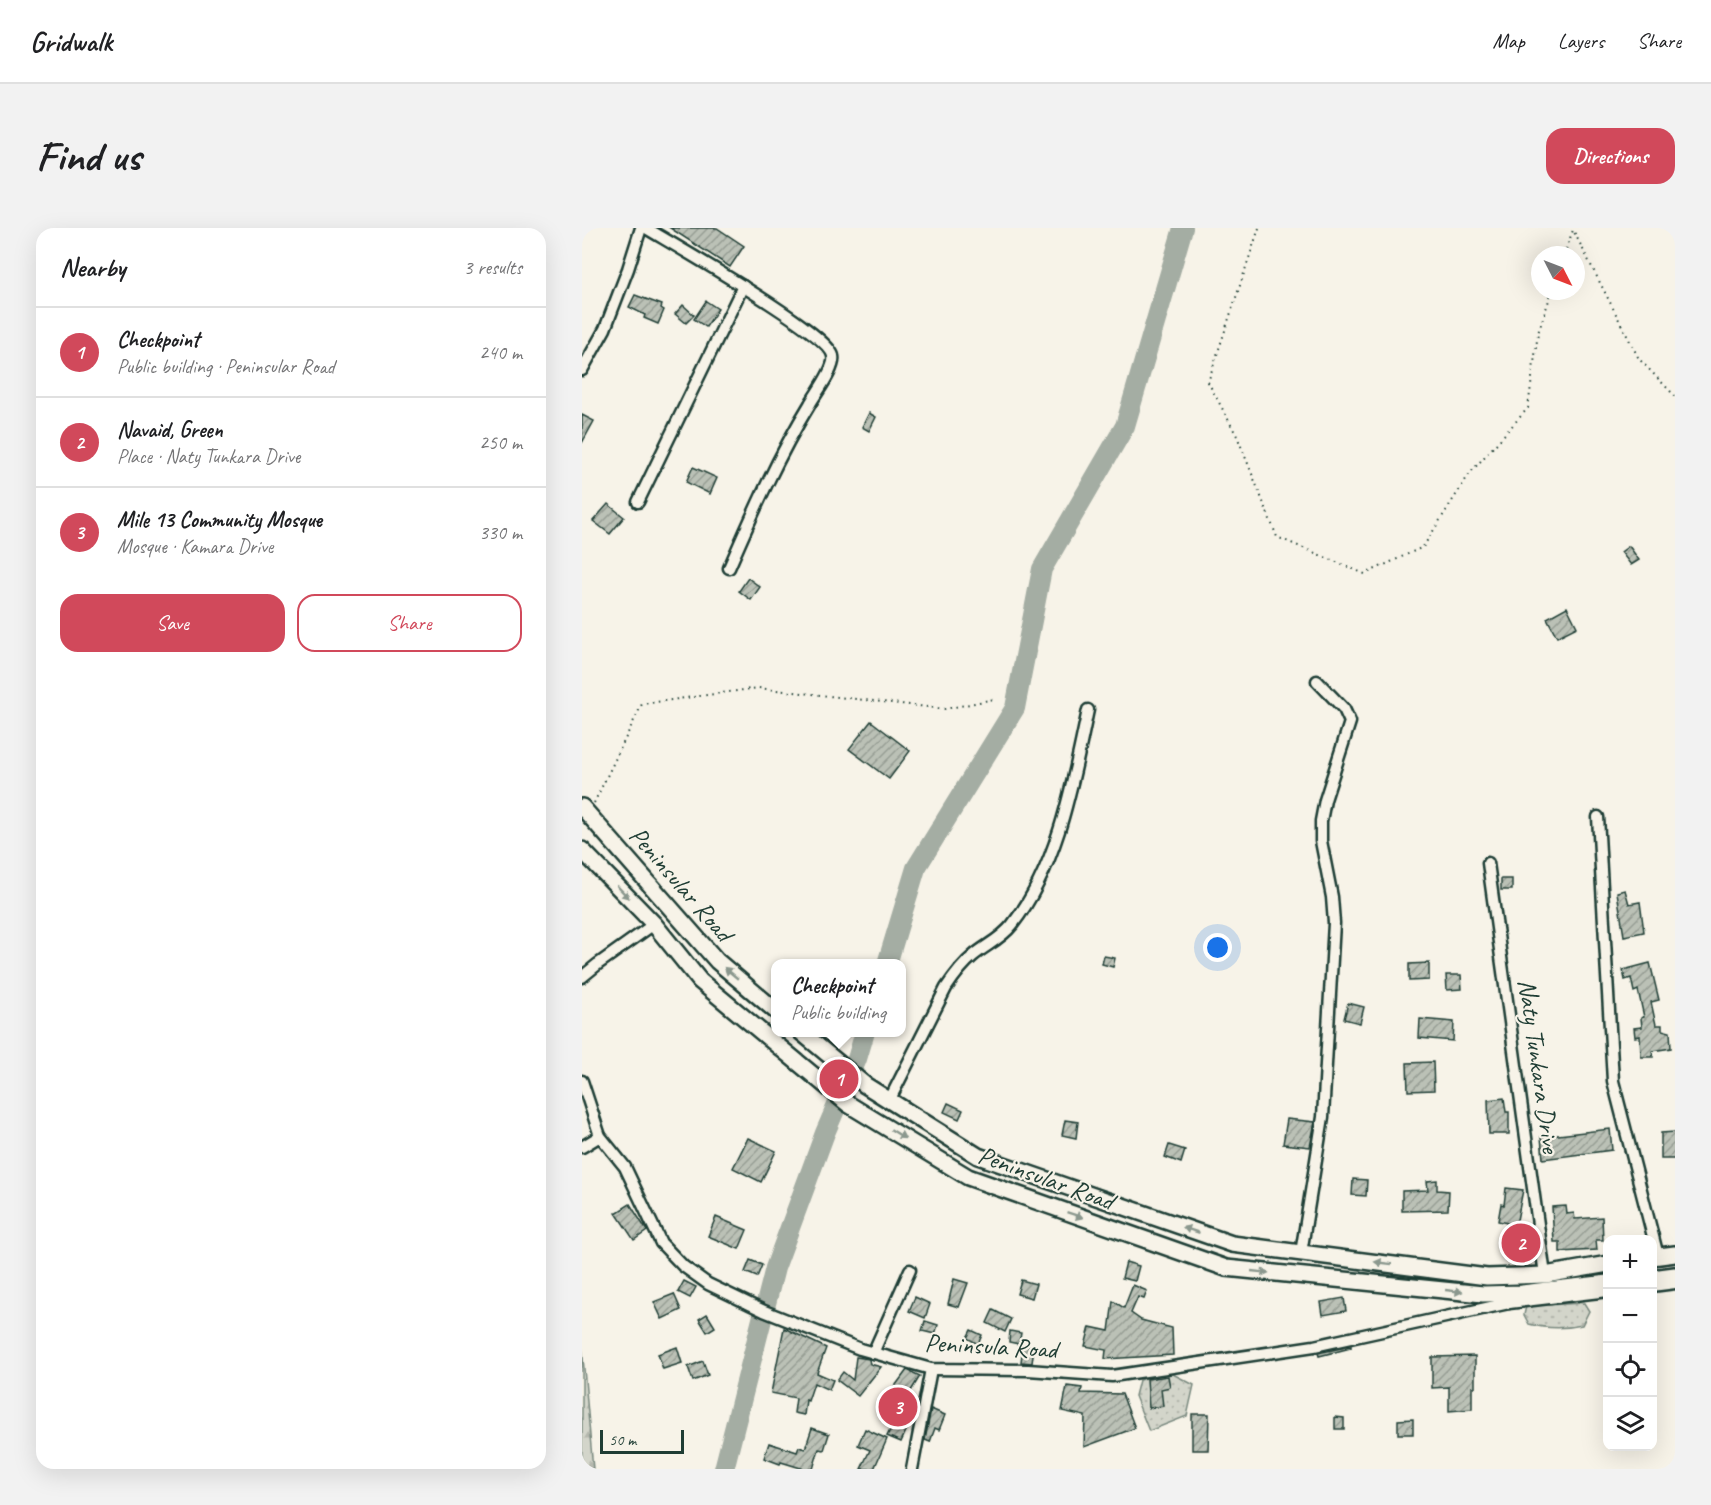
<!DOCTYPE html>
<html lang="en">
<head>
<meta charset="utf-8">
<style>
  body { margin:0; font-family:Caveat,sans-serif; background:#f2f2f2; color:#202124 }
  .controls { position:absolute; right:18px; bottom:18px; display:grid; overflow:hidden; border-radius:12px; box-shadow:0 6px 24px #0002 }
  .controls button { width:54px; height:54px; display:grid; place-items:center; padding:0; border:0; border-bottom:2px solid #e0e0e0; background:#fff; color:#202124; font:30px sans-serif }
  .compass { position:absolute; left:949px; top:18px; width:54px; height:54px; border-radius:50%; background:#fff; box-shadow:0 6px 24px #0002; rotate:132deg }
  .scale { position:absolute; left:18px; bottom:15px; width:84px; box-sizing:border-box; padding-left:6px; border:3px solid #1f3d34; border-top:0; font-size:16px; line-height:21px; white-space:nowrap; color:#1f3d34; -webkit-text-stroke:4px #f7f3e8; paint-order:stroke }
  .you { position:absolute; left:636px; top:720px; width:21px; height:21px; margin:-15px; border:4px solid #fff; border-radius:50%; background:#1a73e8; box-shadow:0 0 0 9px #1a73e833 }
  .badge { display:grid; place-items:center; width:39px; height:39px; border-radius:50%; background:#d1495b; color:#fff; font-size:20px; font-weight:700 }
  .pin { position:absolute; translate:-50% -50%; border:3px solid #fff; box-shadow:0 2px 6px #0006 }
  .popup { position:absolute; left:189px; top:731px; width:135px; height:78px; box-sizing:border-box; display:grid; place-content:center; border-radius:12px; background:#fff; filter:drop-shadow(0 2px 4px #0005); font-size:20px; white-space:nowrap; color:#757577 }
  .popup b { font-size:22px; color:#202124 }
  .popup::after { content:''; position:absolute; left:50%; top:100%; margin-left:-12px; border:12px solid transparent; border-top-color:#fff }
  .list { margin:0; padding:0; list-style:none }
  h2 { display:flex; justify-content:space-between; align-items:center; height:78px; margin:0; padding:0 24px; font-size:26px }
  h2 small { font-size:20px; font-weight:400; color:#757577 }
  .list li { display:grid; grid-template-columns:39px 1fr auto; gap:18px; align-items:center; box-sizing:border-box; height:90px; padding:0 24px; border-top:2px solid #e0e0e0 }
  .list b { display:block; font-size:22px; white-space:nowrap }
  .list p { margin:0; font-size:20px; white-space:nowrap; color:#757577 }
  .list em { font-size:20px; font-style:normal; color:#757577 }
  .actions { display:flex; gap:12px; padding:18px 24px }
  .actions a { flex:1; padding:14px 0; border:2px solid #d1495b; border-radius:18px; text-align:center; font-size:21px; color:#d1495b }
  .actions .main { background:#d1495b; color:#fff }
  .icon { flex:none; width:33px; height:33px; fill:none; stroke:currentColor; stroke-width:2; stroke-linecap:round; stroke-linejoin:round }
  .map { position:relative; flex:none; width:1093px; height:1241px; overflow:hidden; border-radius:18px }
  header { display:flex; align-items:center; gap:36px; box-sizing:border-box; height:84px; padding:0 30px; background:#fff; border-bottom:2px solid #e0e0e0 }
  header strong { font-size:28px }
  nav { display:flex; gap:33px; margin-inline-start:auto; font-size:21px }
  .intro { display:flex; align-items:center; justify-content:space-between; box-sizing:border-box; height:144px; padding:0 36px }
  h1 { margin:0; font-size:42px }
  .button { padding:15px 27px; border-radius:18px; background:#d1495b; color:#fff; font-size:21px; font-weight:700 }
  main { display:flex; gap:36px; padding:0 36px }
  aside { flex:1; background:#fff; border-radius:18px; box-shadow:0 6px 24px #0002 }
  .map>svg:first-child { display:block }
</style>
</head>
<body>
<header>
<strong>Gridwalk</strong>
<nav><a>Map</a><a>Layers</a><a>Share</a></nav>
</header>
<div class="intro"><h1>Find us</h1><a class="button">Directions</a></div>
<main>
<aside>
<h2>Nearby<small>3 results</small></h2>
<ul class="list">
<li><span class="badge">1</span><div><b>Checkpoint</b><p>Public building · Peninsular Road</p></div><em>240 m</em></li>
<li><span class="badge">2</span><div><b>Navaid, Green</b><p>Place · Naty Tunkara Drive</p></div><em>250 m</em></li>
<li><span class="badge">3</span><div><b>Mile 13 Community Mosque</b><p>Mosque · Kamara Drive</p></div><em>330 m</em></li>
</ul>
<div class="actions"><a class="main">Save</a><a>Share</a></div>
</aside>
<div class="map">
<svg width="1093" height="1241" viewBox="0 0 1093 1241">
  <defs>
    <pattern id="grass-dots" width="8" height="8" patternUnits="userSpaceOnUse" patternTransform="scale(1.5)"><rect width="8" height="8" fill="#d3d5ca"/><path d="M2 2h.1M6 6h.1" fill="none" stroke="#b5b8ae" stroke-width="1.8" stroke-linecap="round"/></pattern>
    <pattern id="forest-firs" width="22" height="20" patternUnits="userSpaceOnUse" patternTransform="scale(1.5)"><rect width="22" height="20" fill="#d3d5ca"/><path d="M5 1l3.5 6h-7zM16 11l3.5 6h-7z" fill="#b5b8ae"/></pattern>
    <pattern id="building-hatch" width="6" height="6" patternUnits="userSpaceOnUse" patternTransform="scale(1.5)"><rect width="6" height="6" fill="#bbc1b6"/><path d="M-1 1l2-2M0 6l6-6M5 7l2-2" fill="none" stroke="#979e95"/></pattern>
  </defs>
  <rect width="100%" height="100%" fill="#f7f3e8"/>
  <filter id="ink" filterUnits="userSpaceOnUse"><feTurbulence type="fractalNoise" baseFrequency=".0167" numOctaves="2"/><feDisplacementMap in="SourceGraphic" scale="12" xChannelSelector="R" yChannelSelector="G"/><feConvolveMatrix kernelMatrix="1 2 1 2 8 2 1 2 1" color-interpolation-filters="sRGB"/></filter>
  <g filter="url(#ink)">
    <g fill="url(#grass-dots)" stroke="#79897f" stroke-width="1.5">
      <path d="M1002,1075L1007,1083L1000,1097C982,1101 965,1101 947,1096L942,1087L944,1078Z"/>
      <path d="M587,1144L612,1157L605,1188L567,1203L553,1168L557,1152Z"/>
    </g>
    <path fill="url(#forest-firs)" stroke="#79897f" stroke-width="1.5" d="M0,1118L11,1241H0Z"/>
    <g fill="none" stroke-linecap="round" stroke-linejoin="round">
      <g stroke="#a4ada3" stroke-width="20">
        <path d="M305,736L334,640L433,480L460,341L543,198L601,0"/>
        <path d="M142,1241L193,1040L243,905L275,831L283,804"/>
      </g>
    </g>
    <g fill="url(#building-hatch)" stroke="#1f3d34" stroke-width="1.5">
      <path d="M88,0H135L162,18L148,39Z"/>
      <path d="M53,67L80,77L79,80L82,82L76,96L62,90L63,87L47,79Z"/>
      <path d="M124,73L136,81L124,99L112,91Z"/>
      <path d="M101,77L112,87L104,95L93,86Z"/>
      <path d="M287,185L294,189L287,203L280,199Z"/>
      <path d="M0,187L12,193L0,215Z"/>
      <path d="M111,239L135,250L128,266L104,254Z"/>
      <path d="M26,276L42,289L28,306L11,293Z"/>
      <path d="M1047,318L1057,332L1049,337L1039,324Z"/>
      <path d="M166,350L178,359L169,372L157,363Z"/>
      <path d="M985,379L995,399L975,409L965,390Z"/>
      <path d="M289,493L328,523L307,551L267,521Z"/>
      <rect x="919" y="651" width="11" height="11"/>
      <path d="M1043,662L1047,676L1058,674L1062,704L1042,708L1035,664Z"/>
      <path d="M522,728L533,730L531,739L520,736Z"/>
      <path d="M847,735V752L827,753V736Z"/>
      <path d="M1068,735L1077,772L1069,774L1074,797H1080V802L1088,804L1089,820L1070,823L1071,829H1059L1058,808L1053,809L1052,800L1060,799L1059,790L1062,789L1056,762L1052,764L1049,750L1043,752L1041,742Z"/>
      <path d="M864,747H879L880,761L865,762Z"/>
      <path d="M766,775L782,779L778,795L762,791Z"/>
      <path d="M838,791L872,794L871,813L837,810Z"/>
      <path d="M851,834L852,862L826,863L825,835Z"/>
      <path d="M922,870L924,884H927V906H907L906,872Z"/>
      <path d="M366,875L381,882L377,891L362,884Z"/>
      <path d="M705,891L733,894L728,919L701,916Z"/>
      <path d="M483,892L496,894L494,910L480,907Z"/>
      <path d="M1028,901L1030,922L961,931L959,909Z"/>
      <path d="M1093,904V931H1079V905Z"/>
      <path d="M166,910L194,923L179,954L151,940Z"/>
      <path d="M587,917L603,922L599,935L583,929Z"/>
      <path d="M771,951L785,952L784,968L770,967Z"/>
      <path d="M855,952V962L867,963L866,982L820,983V963L846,962L845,953Z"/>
      <path d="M924,960L941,962L934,997L916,993L919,976L922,977Z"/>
      <path d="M48,976L65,1003L52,1012L34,985Z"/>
      <path d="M984,978L985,986L992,985L993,991L1020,989L1021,1012H1014L1015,1022L978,1024V1014H972L970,979Z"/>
      <path d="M134,989L165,1002L157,1021L126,1008Z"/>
      <path d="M932,1003L949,1004L946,1028L930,1027Z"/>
      <path d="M168,1032L180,1037L175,1049L163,1044Z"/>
      <path d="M544,1034L557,1038L553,1053L540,1050Z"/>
      <path d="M372,1051L386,1055L377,1079L366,1076Z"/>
      <path d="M439,1052L454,1056L450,1070L435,1066Z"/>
      <path d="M102,1053L114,1059L108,1070L96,1064Z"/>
      <path d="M551,1057L565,1063L562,1071L556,1069L549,1085L559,1092L590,1100L591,1127L523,1131L524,1122L503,1118L508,1099L527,1103L531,1073L542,1080Z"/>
      <path d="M92,1066L99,1082L80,1091L72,1074Z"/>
      <path d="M333,1069L348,1076L343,1090L327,1083Z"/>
      <path d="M762,1070L764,1083L741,1087L739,1074Z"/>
      <path d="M411,1082L429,1091L423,1104L405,1095Z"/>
      <path d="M125,1086L133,1099L125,1104L117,1091Z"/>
      <path d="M343,1093L356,1097L353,1106L340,1103Z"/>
      <path d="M202,1100L244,1120L235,1145L251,1152L247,1162L232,1155L226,1173L224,1172L222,1187L212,1185L214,1170L189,1165Z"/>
      <path d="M389,1102L400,1107L396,1116L385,1110Z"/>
      <path d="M428,1103L439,1105L437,1116L427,1114Z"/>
      <path d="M441,1118L452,1119L450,1135L439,1134Z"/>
      <path d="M769,1118V1120L737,1128L736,1125Z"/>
      <path d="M95,1119L100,1135L81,1141L76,1126Z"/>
      <path d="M893,1128V1159H890V1181L867,1183V1159L850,1160V1129Z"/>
      <path d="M274,1129L287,1131L288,1136L299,1139L276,1168L255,1152L261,1144L271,1152Z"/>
      <path d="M121,1133L126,1147L111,1153L106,1139Z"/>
      <path d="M325,1142L338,1148L321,1176L308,1165Z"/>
      <path d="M586,1148L588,1159L579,1161L581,1178L567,1180L565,1151Z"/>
      <path d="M485,1158L500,1160L499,1165L540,1166L553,1200L502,1219L503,1188L480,1183Z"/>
      <path d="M349,1181L363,1187L357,1202L353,1200L348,1214L343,1212Z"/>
      <path d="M610,1186H627L626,1222H610Z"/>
      <path d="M315,1188L328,1194L319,1214L305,1208Z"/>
      <path d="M753,1189L762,1190V1201H753Z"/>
      <path d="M831,1191V1206H816V1192Z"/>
      <path d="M230,1200L247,1206L242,1222L237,1221L231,1241H222L199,1234L198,1236L182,1230L187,1215L215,1224L217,1219L223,1221Z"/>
      <path d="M283,1201L305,1211L292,1241H279L288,1222L276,1217Z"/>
    </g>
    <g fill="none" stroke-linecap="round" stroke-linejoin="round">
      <g stroke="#1f3d34" stroke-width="15">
        <g id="street">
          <path d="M64,0C92,17 247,105 251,128C254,140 234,165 228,176C196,228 171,285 147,340"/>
          <path d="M0,142L23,101L46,41L59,0"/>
          <path d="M56,274L161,58"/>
          <path d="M1016,589L1031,853L1076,1028"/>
          <path d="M906,635L963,1047"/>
          <path d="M0,749L16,736L72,696"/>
          <path d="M0,853L18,908L43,939L79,1015L101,1038L126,1056L182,1083L278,1121L349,1141L446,1142L530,1148L732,1118L927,1075L940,1065"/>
          <path d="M307,873L364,760C372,748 380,737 391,728C404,717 419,711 430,697C476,639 491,553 506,482"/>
          <path d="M0,919L18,908"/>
          <path d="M719,1025L741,889L752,695L750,669L739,613V593L743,572L768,494L762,481L735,453"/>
          <path d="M1070,1058L1093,1055"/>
          <path d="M927,1075L1026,1063"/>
          <path d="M291,1125L328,1042"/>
          <path d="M330,1241L349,1141"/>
        </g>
      </g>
      <g stroke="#1f3d34" stroke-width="20">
        <g id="primary">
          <path d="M0,579L135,733L194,783"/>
          <path d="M0,622L72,696L118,753L266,876L386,949L644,1040L901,1066L940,1065L1026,1055"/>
          <path d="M219,804L283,857L396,928L650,1016L905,1049L963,1047L1026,1036"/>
          <path d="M1070,1029L1093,1026"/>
          <path d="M1070,1050L1093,1047"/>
        </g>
      </g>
      <g stroke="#1f3d34" stroke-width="2" stroke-dasharray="1.5 4.5" stroke-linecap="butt">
        <path d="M677,0L626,154L655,208L695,309L783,346L841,319L888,245L946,180L956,105L970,63"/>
        <path d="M982,27L991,2L1057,131L1093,168"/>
        <path d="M12,575L60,476L176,460L363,481L412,471"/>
      </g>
      <use href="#street" stroke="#f7f3e8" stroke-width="10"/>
      <use href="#primary" stroke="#f7f3e8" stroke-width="15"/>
    </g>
    <defs><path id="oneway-solid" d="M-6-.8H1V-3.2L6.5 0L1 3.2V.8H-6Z" transform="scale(1.5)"/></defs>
    <g fill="#8b988e">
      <use href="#oneway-solid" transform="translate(41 664) rotate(46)"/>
      <use href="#oneway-solid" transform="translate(149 745) rotate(-140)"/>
      <use href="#oneway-solid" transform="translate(316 906) rotate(32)"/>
      <use href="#oneway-solid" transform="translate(493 987) rotate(19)"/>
      <use href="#oneway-solid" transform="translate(609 1002) rotate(-161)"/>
      <use href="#oneway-solid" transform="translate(801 1035) rotate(-173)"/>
      <use href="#oneway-solid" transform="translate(678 1044) rotate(6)"/>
      <use href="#oneway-solid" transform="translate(872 1063) rotate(6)"/>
    </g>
  </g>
  <g text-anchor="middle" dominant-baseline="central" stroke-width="4.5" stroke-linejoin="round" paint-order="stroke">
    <g font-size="26" fill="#1f3d34" stroke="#f7f3e8">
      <text transform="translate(99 656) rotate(49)">Peninsular Road</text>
      <text transform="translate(957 838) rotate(82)">Naty Tunkara Drive</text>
      <text transform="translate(464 950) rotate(20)">Peninsular Road</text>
      <text transform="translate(409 1118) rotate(3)">Peninsula Road</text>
    </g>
  </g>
</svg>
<div class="controls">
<button>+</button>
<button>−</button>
<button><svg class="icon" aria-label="locate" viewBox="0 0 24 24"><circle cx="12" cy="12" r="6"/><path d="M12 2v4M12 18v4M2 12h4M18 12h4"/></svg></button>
<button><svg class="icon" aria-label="layers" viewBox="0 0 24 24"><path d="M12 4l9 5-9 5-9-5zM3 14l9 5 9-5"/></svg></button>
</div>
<svg class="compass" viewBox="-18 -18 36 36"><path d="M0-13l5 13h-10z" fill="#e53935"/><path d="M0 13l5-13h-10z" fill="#757577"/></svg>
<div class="scale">50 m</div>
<div class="you"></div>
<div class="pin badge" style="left:257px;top:851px">1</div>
<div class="popup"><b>Checkpoint</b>Public building</div>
<div class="pin badge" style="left:939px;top:1015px">2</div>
<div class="pin badge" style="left:316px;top:1179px">3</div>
</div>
</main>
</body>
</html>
